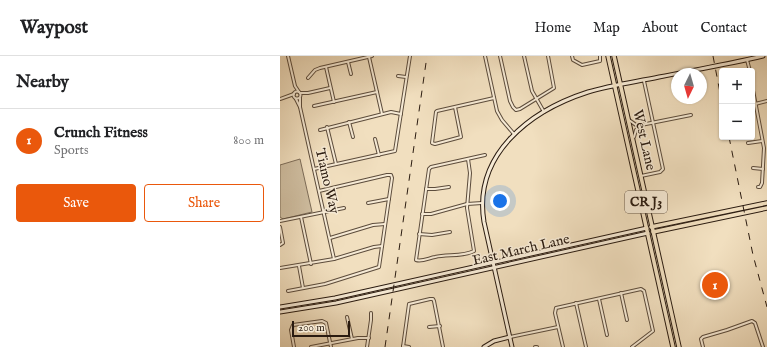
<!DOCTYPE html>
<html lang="en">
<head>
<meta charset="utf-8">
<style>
  body { margin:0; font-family:"IM FELL English",serif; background:#f2f2f2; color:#202124 }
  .controls { position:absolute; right:12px; top:12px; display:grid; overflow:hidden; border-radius:4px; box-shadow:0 1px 3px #0004 }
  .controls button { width:36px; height:36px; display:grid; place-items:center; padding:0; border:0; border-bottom:1px solid #e0e0e0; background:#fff; color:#202124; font:20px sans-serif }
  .compass { position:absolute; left:391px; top:12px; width:36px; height:36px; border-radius:50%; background:#fff; box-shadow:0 1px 3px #0004; rotate:185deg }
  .scale { position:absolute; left:12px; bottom:10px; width:58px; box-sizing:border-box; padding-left:4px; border:2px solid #2a1b10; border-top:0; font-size:11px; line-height:14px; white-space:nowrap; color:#2a1b10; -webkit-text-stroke:3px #f6ead5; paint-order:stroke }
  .you { position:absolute; left:220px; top:145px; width:14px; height:14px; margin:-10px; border:3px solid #fff; border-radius:50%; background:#1a73e8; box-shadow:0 0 0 6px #1a73e833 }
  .badge { display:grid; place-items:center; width:26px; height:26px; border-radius:50%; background:#ea580c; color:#fff; font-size:13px; font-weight:700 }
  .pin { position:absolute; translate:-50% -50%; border:2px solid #fff; box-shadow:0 1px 4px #0006 }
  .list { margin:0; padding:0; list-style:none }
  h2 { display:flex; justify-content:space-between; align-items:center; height:52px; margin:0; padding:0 16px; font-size:17px }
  h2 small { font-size:13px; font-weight:400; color:#757577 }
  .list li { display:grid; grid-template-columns:26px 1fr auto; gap:12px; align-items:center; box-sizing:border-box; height:64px; padding:0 16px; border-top:1px solid #e0e0e0 }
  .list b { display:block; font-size:15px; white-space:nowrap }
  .list p { margin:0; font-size:13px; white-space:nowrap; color:#757577 }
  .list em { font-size:13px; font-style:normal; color:#757577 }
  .actions { display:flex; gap:8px; padding:12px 16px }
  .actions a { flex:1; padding:9px 0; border:1px solid #ea580c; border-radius:4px; text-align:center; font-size:14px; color:#ea580c }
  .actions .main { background:#ea580c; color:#fff }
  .map { position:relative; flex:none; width:487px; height:291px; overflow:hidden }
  header { display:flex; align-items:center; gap:24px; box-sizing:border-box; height:56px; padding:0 20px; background:#fff; border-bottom:1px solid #e0e0e0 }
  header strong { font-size:19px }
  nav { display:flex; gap:22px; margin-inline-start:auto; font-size:14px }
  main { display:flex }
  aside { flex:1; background:#fff }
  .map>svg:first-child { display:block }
</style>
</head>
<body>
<header>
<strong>Waypost</strong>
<nav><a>Home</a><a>Map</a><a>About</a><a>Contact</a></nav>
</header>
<main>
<aside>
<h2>Nearby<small></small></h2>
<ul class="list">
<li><span class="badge">1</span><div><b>Crunch Fitness</b><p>Sports</p></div><em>800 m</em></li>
</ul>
<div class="actions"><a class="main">Save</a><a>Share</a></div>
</aside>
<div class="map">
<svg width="487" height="291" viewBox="0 0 487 291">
  <rect width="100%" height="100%" fill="#f1dfbf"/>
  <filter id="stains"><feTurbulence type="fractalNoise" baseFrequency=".005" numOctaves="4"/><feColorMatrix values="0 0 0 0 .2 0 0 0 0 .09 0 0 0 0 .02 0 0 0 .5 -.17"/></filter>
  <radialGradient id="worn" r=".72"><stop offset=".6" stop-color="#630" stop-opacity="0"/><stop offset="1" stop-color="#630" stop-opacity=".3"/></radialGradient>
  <path fill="#cfbea1" stroke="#7c6c58" d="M20,103L32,156L3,163L0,161V109Z"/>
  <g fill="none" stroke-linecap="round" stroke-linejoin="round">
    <g stroke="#5c4c3c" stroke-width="4">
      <g id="street">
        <path d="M8,0L15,30L19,36"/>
        <path d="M205,0L217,55L222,64L234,78"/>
        <path d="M220,0L230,45L233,51L236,54L240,53L274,32L268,0"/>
        <path d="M244,0L252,35L264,56"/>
        <path d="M292,0L293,4L302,9L320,5V0"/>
        <path d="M89,1L102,58"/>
        <path d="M467,4L470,15"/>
        <path d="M68,6L71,18"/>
        <path d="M46,11L54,46"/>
        <path d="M118,20L126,21"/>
        <path d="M28,22L35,14L40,12L92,0"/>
        <path d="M472,29L484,92L482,127L480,131H478"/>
        <circle cx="17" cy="39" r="3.5"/>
        <path d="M20,37H28L50,32"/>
        <path d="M0,43L14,38"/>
        <path d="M16,43L20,51L54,203"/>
        <path d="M475,48L487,45"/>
        <path d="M34,50L97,36"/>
        <path d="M20,51V42"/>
        <path d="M175,51L181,81L155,88L152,87L156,56L157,55L214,42"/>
        <path d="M349,64L356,69H361L356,74L354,81"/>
        <path d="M69,66L73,81"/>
        <path d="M361,69L411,59"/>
        <path d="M47,71L56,108"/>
        <path d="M40,74L111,56L121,58"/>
        <path d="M95,83L99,99"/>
        <path d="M468,87L482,85"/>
        <path d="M188,103L190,117L187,152L194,195C183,201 167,198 155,201C149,202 142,206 136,204L149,113L151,111L205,99"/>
        <path d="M473,112L483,113"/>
        <path d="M34,113L115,95L130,0"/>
        <path d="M361,120L380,116L383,113L364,25"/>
        <path d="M146,133H155L169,131"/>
        <path d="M88,147L109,143"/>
        <path d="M142,158H151L187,148L202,147"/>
        <path d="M21,161L31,208"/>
        <path d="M0,165L64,152"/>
        <path d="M0,171L3,187L0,189"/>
        <path d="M139,178L152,179L170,176"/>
        <path d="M50,182L93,169L105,168"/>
        <path d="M19,210L23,232"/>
        <path d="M0,212L54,203L94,191L102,190"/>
        <path d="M8,235L45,228L99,211L112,122L111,119H107L39,135"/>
        <path d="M341,237L347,264"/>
        <path d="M319,243L327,279"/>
        <path d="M296,247L306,291"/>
        <path d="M67,261L72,283"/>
        <path d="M149,271L160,270"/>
        <path d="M230,281L278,271"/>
        <path d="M123,290L129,291"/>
        <path d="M14,291L11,274L13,269L42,265L46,267L51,291"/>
        <path d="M31,291L78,282H89"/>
        <path d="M87,291L91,264V257"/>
        <path d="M123,291L129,248L150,243H153L154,245L163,291"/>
        <path d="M255,291H257"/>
        <path d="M283,291L275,257L276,252L361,233L364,235L373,275L352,291"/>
        <path d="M423,291L421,283L423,281L447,274L472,265L475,267L483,291"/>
      </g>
    </g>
    <g stroke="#2a1b10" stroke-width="5">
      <g id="secondary">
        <path d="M0,251L55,242L367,172"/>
        <path d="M0,256L56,247L368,177"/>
        <path d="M204,291L214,285L230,281"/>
        <path d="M232,291L204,166C193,99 249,55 308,36C331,29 355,26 379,21C414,14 449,8 483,0"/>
      </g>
    </g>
    <g stroke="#2a1b10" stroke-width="5.5">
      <g id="primary">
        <path d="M328,0L393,291"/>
        <path d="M334,0L399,291"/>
        <path d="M371,171L487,147"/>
        <path d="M373,176L487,152"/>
      </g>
    </g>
    <use href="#street" stroke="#f6ead5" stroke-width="2"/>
    <use href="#secondary" stroke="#f6ead5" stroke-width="3"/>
    <use href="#primary" stroke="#f1dfbf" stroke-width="3.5"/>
    <g stroke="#2a1b10" stroke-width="1" stroke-dasharray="7 7" stroke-linecap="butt">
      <path d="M433,0L442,47"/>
      <path d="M449,81L473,199L487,251"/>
      <path d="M105,291L147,0"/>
    </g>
  </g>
  <g text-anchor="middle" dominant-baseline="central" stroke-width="3" stroke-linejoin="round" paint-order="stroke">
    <rect fill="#f6ead5" stroke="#67594b" stroke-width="1" x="345" y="135" width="42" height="22" rx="3"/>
    <g font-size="13" font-weight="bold" fill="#2a1b10">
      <text x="366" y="146">CR J3</text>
    </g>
    <g font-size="14" fill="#2a1b10" stroke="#f6ead5">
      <text transform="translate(364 84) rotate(77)">West Lane</text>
      <text transform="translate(47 125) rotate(77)">Tiamo Way</text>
      <text transform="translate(241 194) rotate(-13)">East March Lane</text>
    </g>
  </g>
  <rect width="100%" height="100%" filter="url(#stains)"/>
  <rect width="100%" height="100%" fill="url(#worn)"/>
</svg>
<div class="controls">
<button>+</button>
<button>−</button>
</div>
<svg class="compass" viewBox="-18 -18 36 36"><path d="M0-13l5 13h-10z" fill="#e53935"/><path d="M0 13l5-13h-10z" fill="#757577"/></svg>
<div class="scale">200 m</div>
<div class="you"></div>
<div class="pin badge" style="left:435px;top:229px">1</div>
</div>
</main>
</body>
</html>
